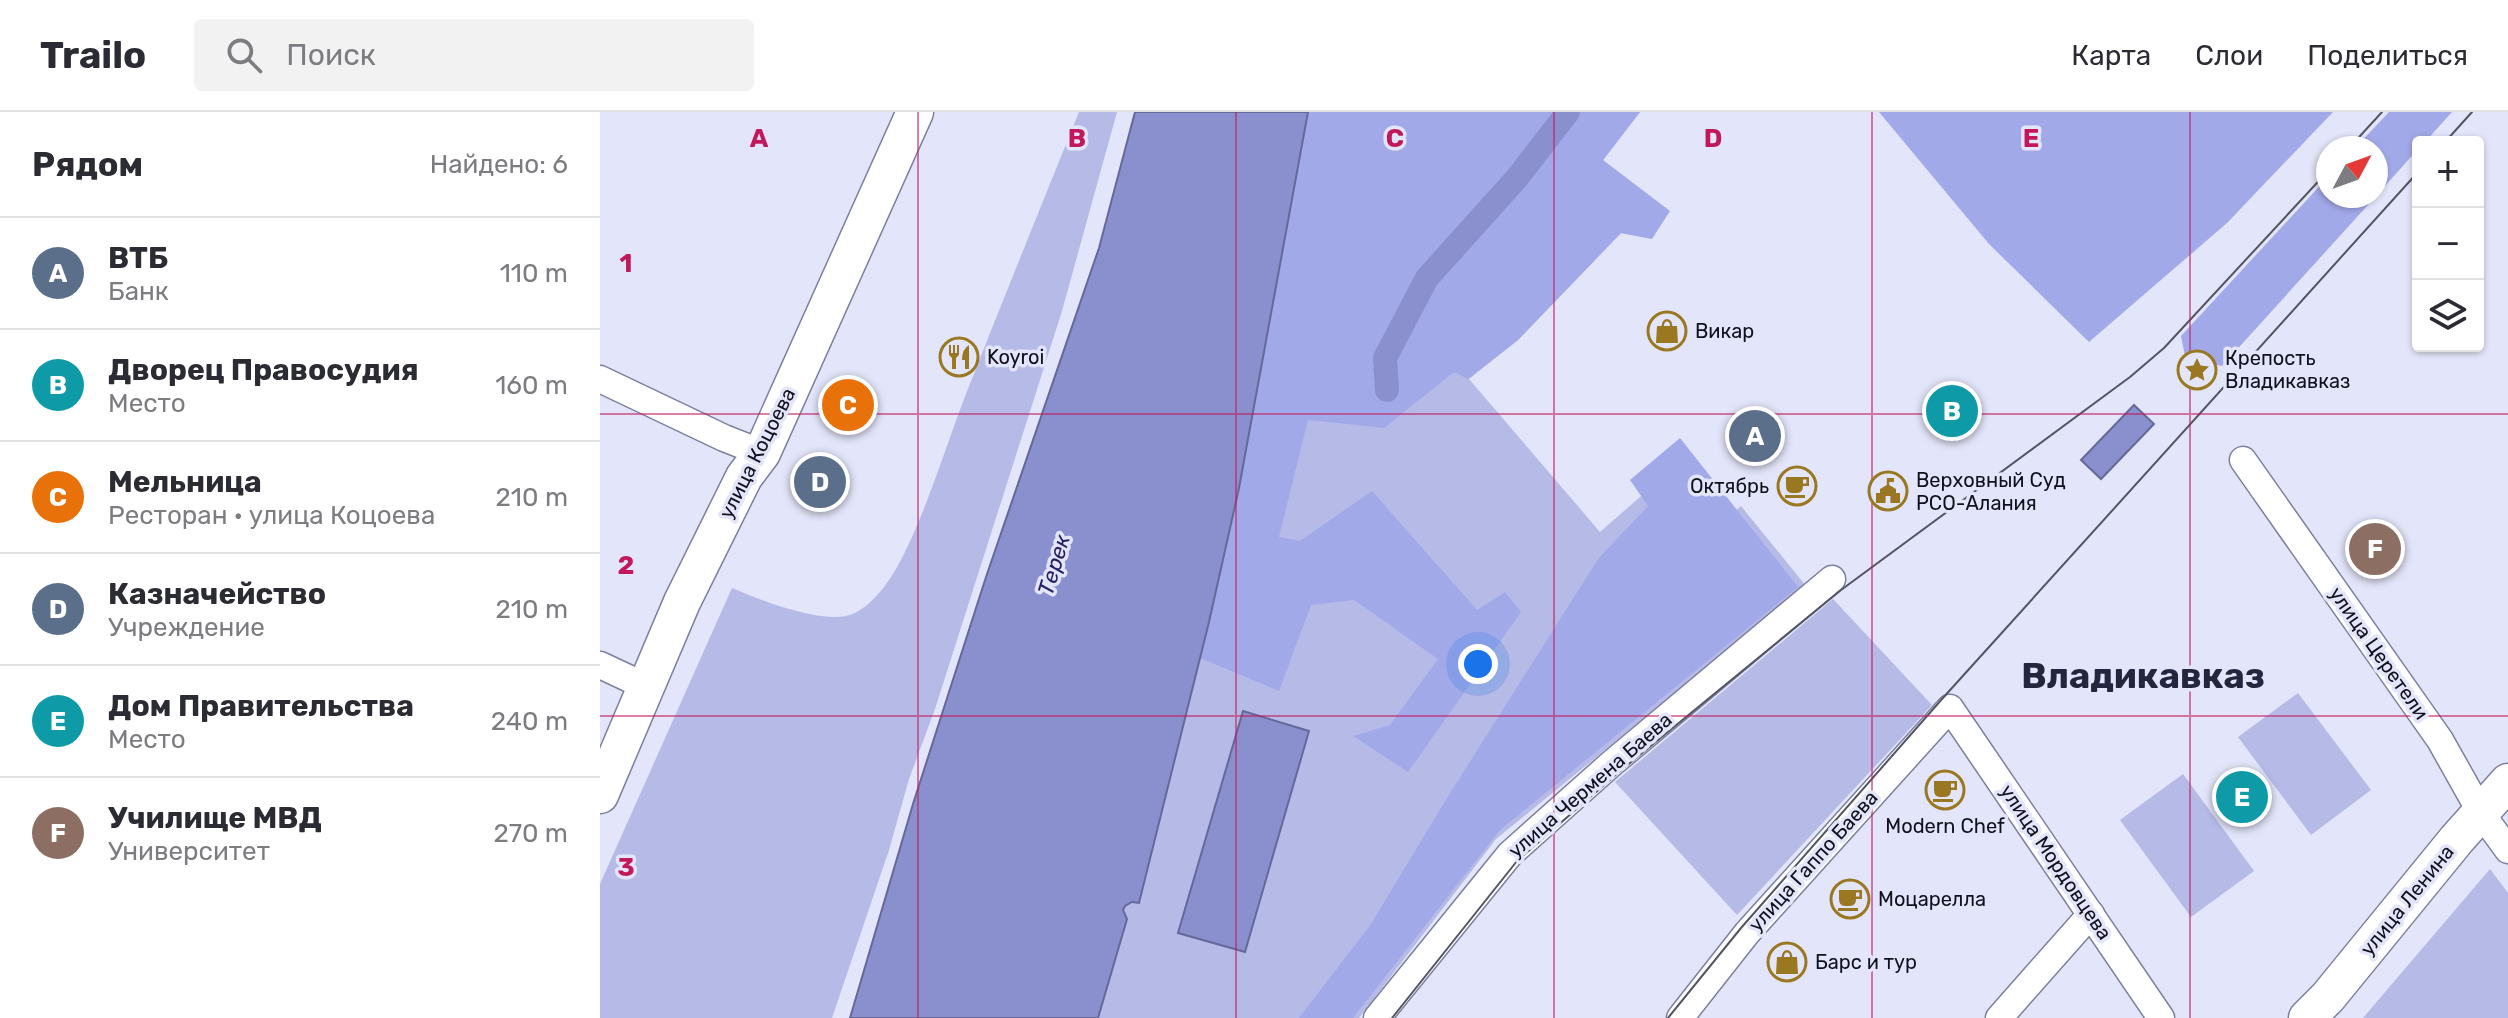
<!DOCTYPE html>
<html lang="ru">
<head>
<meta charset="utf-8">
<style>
  body { margin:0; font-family:Rubik,sans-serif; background:#f2f2f3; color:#2b2b33 }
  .controls { position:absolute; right:24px; top:24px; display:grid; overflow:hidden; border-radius:8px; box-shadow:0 2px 6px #0004 }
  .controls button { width:72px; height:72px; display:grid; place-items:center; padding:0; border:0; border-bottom:2px solid #e1e1e2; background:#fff; color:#2b2b33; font:40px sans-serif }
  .compass { position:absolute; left:1716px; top:24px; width:72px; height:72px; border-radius:50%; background:#fff; box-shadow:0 2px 6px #0004; rotate:49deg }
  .you { position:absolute; left:878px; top:552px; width:28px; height:28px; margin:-20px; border:6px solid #fff; border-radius:50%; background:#1a73e8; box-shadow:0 0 0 12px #1a73e833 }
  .badge { display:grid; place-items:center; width:52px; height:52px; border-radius:50%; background:#2563eb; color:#fff; font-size:26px; font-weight:700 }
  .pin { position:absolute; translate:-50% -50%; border:4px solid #fff; box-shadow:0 2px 8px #0006 }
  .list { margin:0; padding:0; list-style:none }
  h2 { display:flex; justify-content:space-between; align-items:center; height:104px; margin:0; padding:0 32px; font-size:34px }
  h2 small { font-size:26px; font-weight:400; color:#7c7c81 }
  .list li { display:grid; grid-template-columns:52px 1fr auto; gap:24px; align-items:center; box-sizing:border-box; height:112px; padding:0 32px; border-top:2px solid #e1e1e2 }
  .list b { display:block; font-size:30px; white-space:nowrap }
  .list p { margin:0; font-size:26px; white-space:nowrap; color:#7c7c81 }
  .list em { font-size:26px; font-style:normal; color:#7c7c81 }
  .icon { flex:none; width:44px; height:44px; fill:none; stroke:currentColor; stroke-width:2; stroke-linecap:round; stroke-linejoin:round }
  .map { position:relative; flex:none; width:1908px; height:906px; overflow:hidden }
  header { display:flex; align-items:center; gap:48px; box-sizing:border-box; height:112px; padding:0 40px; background:#fff; border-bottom:2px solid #e1e1e2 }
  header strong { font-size:38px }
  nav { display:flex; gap:44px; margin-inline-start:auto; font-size:28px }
  .search { width:560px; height:72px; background:#f2f2f3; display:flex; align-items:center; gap:20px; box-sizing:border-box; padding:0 28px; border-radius:8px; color:#7c7c81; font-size:30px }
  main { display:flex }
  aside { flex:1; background:#fff }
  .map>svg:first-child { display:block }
</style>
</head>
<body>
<header>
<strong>Trailo</strong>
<div class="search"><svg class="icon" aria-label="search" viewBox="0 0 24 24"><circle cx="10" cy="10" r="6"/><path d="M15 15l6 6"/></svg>Поиск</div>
<nav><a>Карта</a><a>Слои</a><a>Поделиться</a></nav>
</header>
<main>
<aside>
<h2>Рядом<small>Найдено: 6</small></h2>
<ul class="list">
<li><span class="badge" style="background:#5c6f8a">A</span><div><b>ВТБ</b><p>Банк</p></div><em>110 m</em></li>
<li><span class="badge" style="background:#0f9aa8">B</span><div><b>Дворец Правосудия</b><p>Место</p></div><em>160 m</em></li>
<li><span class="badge" style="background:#e8710a">C</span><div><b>Мельница</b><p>Ресторан · улица Коцоева</p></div><em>210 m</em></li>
<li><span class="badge" style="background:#5c6f8a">D</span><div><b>Казначейство</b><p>Учреждение</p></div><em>210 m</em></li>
<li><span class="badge" style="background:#0f9aa8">E</span><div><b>Дом Правительства</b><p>Место</p></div><em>240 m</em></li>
<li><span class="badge" style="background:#8d6e63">F</span><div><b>Училище МВД</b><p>Университет</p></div><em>270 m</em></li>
</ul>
</aside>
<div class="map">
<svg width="1908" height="906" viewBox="0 0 1908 906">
  <rect width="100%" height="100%" fill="#e3e5fa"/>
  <g fill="#b5bae7">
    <path d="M479,0H517L462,199L335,597L309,667L289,738L232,906H0V772L132,476C160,488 226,515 255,501C276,490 291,467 302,446C328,395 345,336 366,282C403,188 441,94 479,0Z"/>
    <path d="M708,0H1040L981,77L1052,127L1021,121L918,228L869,267L1000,420L1048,378L1094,434L1141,394L1206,474L896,727L759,906H498L527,807L523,798L525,793L539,790L609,510L639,376Z"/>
    <path d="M1233,487L1332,593L1137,803L1015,670Z"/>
    <path d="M1698,581L1771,678L1711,723L1638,625Z"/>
    <path d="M1583,662L1654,759L1591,805L1520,708Z"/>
    <path d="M1890,757L1908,781V906H1763Z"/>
  </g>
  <g fill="#a2a9e9">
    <path d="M708,0H1040L1003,48L1070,99L1052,127L1021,121L918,228L868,267L854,260L784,316L708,308L679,425L700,429L772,379L877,498L905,480L921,500L808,660L753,624L790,613L838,547L754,488L711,493L679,579L600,546L639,376Z"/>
    <path d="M1279,0H1733L1627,111L1489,230L1389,132Z"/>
    <path d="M1789,0H1852L1825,30H1818V37L1776,84V36H1755Z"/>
    <path d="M1728,65V84H1776L1622,254L1585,244L1581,224Z"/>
    <path d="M1080,326L1198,475L900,718L753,906H699L771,812L847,686L998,447L1048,394L1030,368Z"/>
  </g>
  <g fill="#8a8fce" stroke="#656999" stroke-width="2">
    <path d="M535,0H708L639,376L609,510L539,791L532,790L525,794L523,798L527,807L498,906H250L313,692L386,465L499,136Z"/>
    <path d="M1534,293L1554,312L1501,367L1481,348Z"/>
    <path d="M643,599L709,619L645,840L578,821Z"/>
  </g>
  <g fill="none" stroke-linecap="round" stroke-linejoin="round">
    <path stroke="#8a8fce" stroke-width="24" d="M787,278L785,246L827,166L917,66L968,0"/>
    <g stroke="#7c809f" stroke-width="29">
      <g id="street">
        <path d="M0,267L124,326L162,341"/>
        <path d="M1643,348L1840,628L1881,701L1908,738"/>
        <path d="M0,553L47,575"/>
        <path d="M777,906L910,742L1011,652L1232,467"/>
        <path d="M1080,906L1147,821L1350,596L1561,906"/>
        <path d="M1399,906L1491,802"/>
      </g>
    </g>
    <g stroke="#7c809f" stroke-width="39">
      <g id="secondary">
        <path d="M0,683L82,490L144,365L162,341L315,0"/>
        <path d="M1707,906L1728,885L1857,727L1908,670"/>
      </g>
    </g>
    <use href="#street" stroke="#fff" stroke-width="26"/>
    <use href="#secondary" stroke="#fff" stroke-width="36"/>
    <g stroke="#535563" stroke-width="2">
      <path d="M1845,30L1872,0"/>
      <path d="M1749,36L1782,0"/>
      <path d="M792,906L917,749L1019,660L1241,478L1530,265L1564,236L1728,59"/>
      <path d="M1068,906L1141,816L1342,587L1818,60"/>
    </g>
  </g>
  <path fill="none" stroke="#c2185b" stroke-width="2" stroke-opacity="0.55" d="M318,0V906M636,0V906M954,0V906M1272,0V906M1590,0V906M0,302H1908M0,604H1908"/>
  <defs>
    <g id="shop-ring" transform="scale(2)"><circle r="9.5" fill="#e3e5fa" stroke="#9a7822" stroke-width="1.5"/><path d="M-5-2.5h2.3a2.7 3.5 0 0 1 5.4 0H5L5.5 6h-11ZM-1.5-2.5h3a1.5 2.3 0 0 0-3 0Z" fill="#9a7822"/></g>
    <g id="restaurant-ring" transform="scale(2)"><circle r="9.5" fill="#e3e5fa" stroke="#9a7822" stroke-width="1.5"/><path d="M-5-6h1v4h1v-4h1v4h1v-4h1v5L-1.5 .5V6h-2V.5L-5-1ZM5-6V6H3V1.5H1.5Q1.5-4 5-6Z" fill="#9a7822"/></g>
    <g id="sight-ring" transform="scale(2)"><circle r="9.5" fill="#e3e5fa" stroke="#9a7822" stroke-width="1.5"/><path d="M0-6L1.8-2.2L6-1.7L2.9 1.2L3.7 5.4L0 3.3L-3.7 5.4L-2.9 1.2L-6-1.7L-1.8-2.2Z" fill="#9a7822"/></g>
    <g id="cafe-ring" transform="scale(2)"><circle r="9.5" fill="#e3e5fa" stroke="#9a7822" stroke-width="1.5"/><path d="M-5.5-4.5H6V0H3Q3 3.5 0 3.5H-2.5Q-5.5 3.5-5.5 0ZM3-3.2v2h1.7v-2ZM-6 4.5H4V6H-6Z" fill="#9a7822"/></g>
    <g id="civic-ring" transform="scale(2)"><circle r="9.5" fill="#e3e5fa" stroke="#9a7822" stroke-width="1.5"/><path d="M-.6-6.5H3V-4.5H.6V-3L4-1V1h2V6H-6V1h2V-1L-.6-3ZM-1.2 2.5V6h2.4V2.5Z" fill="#9a7822"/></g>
  </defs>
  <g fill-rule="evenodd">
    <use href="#shop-ring" x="1067" y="219"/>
    <use href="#restaurant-ring" x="359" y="245"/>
    <use href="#sight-ring" x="1597" y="258"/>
    <use href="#cafe-ring" x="1197" y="374"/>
    <use href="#civic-ring" x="1288" y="379"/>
    <use href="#cafe-ring" x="1345" y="678"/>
    <use href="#cafe-ring" x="1250" y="787"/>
    <use href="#shop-ring" x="1187" y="850"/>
  </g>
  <g text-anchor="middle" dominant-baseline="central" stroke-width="7" stroke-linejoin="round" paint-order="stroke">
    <g font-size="20" fill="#10111d" stroke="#e3e5fa" text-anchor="start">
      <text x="1095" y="219">Викар</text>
      <text x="387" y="245">Koyroi</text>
      <text x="1625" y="246">Крепость<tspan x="1625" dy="23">Владикавказ</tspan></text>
      <text x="1316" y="368">Верховный Суд<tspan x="1316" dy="23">РСО-Алания</tspan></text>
      <text x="1169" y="374" text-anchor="end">Октябрь</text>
      <text x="1345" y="714" text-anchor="middle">Modern Chef</text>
      <text x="1278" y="787">Моцарелла</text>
      <text x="1215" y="850">Барс и тур</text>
    </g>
    <g font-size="20" fill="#10111d" stroke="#e3e5fa">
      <text transform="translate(157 341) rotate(-63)">улица Коцоева</text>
      <text transform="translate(1779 541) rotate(55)">улица Церетели</text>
      <text transform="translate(990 673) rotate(-41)">улица Чермена Баева</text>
      <text transform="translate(1213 749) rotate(-48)">улица Гаппо Баева</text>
      <text transform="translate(1456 750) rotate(56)">улица Мордовцева</text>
      <text transform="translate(1807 788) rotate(-51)">улица Ленина</text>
    </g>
    <g font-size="22" font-style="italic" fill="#241e67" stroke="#e3e5fa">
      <text transform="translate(454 453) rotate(-73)">Терек</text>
    </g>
    <g font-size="36" font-weight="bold" fill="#242640" stroke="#e3e5fa">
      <text x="1543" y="563">Владикавказ</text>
    </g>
  </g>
  <g font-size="26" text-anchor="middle" font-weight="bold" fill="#c2185b" stroke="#e3e5fa" stroke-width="7" stroke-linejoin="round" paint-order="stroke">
    <text x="159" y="35">A</text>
    <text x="477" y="35">B</text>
    <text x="795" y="35">C</text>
    <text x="1113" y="35">D</text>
    <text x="1431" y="35">E</text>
    <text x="26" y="160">1</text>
    <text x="26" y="462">2</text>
    <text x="26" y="764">3</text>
  </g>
</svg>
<div class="controls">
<button>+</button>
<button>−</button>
<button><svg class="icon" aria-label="layers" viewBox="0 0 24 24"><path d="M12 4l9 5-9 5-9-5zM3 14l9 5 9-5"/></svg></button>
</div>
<svg class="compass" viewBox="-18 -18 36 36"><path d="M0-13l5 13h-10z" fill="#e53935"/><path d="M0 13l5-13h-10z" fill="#7c7c81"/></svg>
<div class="you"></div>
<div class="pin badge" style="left:1155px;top:324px;background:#5c6f8a">A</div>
<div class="pin badge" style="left:1352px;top:299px;background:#0f9aa8">B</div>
<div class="pin badge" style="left:248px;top:293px;background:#e8710a">C</div>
<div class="pin badge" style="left:220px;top:370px;background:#5c6f8a">D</div>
<div class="pin badge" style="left:1642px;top:685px;background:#0f9aa8">E</div>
<div class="pin badge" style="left:1775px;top:437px;background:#8d6e63">F</div>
</div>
</main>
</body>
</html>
